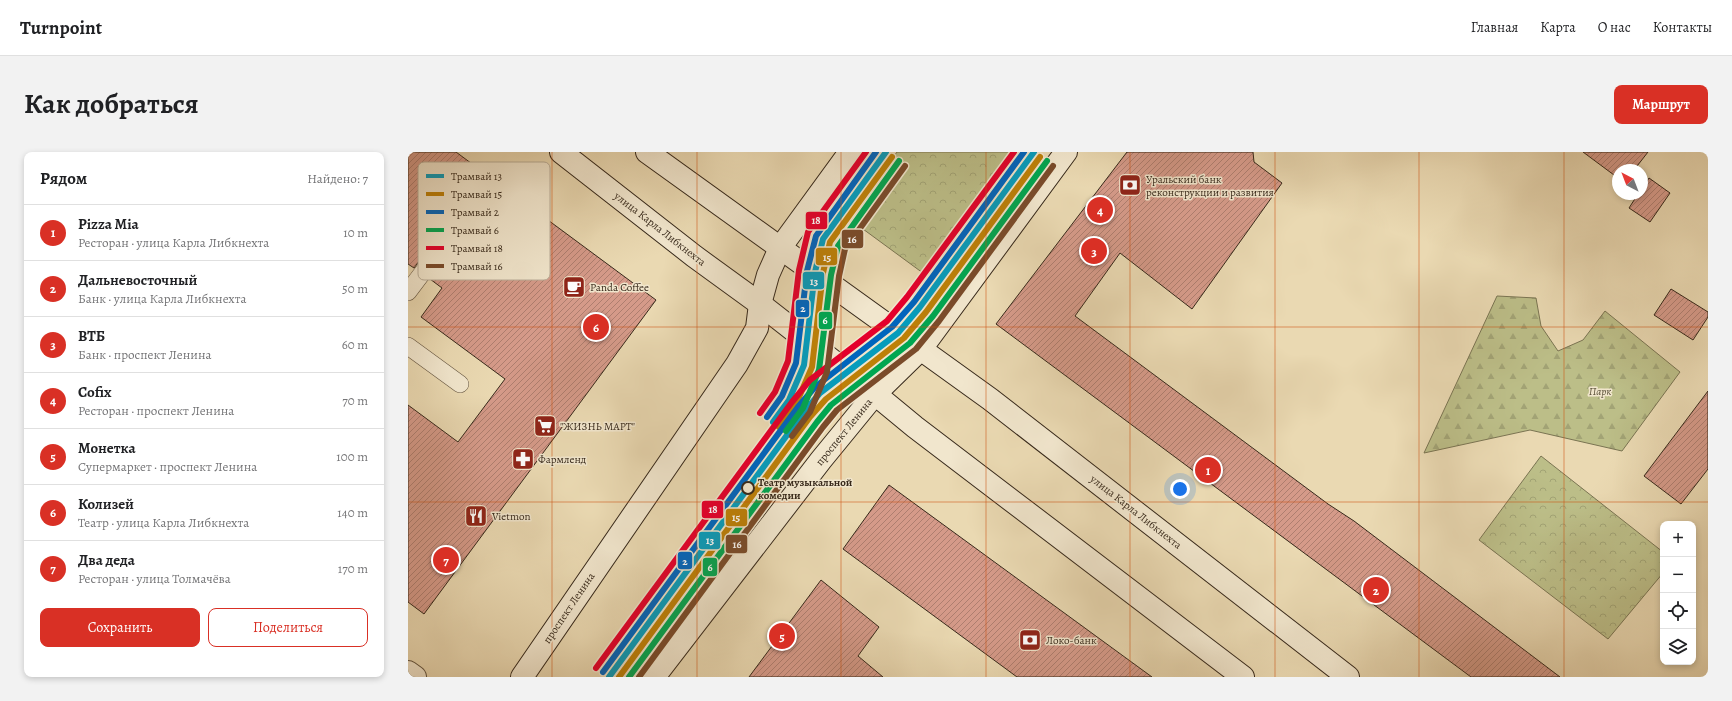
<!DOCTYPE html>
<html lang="ru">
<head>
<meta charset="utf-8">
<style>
  body { margin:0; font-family:Alegreya,serif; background:#f2f2f2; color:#202124 }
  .controls { position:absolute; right:12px; bottom:12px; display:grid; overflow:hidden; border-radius:8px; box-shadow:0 2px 6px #0003 }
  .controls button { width:36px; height:36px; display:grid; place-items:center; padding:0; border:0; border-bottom:1px solid #e0e0e0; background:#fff; color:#202124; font:20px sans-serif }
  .compass { position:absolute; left:1204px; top:12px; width:36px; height:36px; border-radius:50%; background:#fff; box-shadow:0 2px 6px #0003; rotate:318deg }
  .you { position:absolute; left:772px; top:337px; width:14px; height:14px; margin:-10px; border:3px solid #fff; border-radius:50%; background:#1a73e8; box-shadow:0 0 0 6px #1a73e833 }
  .badge { display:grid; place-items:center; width:26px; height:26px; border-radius:50%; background:#d93025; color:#fff; font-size:13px; font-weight:700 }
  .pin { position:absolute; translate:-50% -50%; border:2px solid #fff; box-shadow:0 1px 4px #0006 }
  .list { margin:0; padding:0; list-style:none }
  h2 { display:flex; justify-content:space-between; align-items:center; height:52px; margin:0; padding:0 16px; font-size:17px }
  h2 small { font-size:13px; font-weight:400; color:#757577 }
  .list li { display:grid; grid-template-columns:26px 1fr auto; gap:12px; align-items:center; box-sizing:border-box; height:56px; padding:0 16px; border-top:1px solid #e0e0e0 }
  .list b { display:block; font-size:15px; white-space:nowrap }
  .list p { margin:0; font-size:13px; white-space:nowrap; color:#757577 }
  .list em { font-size:13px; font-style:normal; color:#757577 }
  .actions { display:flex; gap:8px; padding:12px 16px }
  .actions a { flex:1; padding:9px 0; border:1px solid #d93025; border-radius:8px; text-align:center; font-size:14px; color:#d93025 }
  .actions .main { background:#d93025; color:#fff }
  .icon { flex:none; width:22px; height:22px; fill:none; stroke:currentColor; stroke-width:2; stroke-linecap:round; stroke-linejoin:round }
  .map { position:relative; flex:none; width:1300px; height:525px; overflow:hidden; border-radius:8px }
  header { display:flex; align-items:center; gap:24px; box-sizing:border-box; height:56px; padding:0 20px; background:#fff; border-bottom:1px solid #e0e0e0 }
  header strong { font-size:19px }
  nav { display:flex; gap:22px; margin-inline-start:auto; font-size:14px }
  .intro { display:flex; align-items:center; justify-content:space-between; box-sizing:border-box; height:96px; padding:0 24px }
  h1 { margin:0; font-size:28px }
  .button { padding:10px 18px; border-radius:8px; background:#d93025; color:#fff; font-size:14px; font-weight:700 }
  main { display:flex; gap:24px; padding:0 24px }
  aside { flex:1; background:#fff; border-radius:8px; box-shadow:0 2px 6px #0003 }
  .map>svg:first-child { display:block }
</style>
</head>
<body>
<header>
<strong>Turnpoint</strong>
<nav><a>Главная</a><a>Карта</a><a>О нас</a><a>Контакты</a></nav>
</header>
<div class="intro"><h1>Как добраться</h1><a class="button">Маршрут</a></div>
<main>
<aside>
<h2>Рядом<small>Найдено: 7</small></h2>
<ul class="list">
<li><span class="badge">1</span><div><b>Pizza Mia</b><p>Ресторан · улица Карла Либкнехта</p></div><em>10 m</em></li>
<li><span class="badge">2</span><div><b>Дальневосточный</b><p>Банк · улица Карла Либкнехта</p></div><em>50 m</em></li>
<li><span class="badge">3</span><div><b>ВТБ</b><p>Банк · проспект Ленина</p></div><em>60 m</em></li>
<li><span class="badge">4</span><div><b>Cofix</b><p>Ресторан · проспект Ленина</p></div><em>70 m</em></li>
<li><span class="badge">5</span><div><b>Монетка</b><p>Супермаркет · проспект Ленина</p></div><em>100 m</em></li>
<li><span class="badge">6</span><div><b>Колизей</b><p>Театр · улица Карла Либкнехта</p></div><em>140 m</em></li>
<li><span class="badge">7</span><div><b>Два деда</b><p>Ресторан · улица Толмачёва</p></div><em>170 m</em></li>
</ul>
<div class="actions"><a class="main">Сохранить</a><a>Поделиться</a></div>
</aside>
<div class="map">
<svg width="1300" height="525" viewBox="0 0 1300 525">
  <defs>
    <pattern id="forest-firs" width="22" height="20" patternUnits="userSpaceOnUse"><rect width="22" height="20" fill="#bcbe88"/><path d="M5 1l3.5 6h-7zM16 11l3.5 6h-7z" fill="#a2a375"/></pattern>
    <pattern id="park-crowns" width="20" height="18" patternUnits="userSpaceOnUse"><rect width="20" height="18" fill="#bcbe88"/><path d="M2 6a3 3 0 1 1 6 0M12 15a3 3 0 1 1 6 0" fill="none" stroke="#a2a375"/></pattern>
    <pattern id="building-hatch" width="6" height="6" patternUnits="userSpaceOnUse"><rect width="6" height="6" fill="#d59a89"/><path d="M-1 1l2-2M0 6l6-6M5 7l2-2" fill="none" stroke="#ae7e6f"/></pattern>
  </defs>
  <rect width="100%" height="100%" fill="#ead9b2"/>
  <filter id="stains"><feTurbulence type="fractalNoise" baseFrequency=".005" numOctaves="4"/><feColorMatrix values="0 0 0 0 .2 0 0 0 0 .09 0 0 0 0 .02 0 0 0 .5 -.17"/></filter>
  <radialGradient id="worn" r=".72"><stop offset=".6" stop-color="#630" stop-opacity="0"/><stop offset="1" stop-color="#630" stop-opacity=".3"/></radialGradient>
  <path fill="url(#forest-firs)" stroke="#7a7452" d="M1089,144L1128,146L1133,174L1150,199L1175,188L1197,159L1272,220L1214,299L1122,278L1016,301Z"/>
  <g fill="url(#park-crowns)" stroke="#7a7452">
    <path d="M489,0H611L519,124L440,66Z"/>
    <path d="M1133,304L1255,400V421L1200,487L1071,388Z"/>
  </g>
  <g fill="url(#building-hatch)" stroke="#37291b">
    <path d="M0,0H48L248,148L16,462L0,450V253L50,290L97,227L13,165L34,136L22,127L81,49L83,45L82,39L79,35L75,33L69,34L65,37L6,116L0,112Z"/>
    <path d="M719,0H845L846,10L874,31L784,157L712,101L667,164L920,352L946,369L1152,525H1063L588,172Z"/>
    <path d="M1175,0H1240L1226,18H1210V26Z"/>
    <path d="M1241,26L1262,41L1242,70L1221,56L1230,42H1234V37Z"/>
    <path d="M1263,137L1300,160V165L1285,188L1246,163Z"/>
    <path d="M1300,239V317L1273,352L1236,324Z"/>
    <path d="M481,333L744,525H609L435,397Z"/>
    <path d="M413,428L471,475L450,504L475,525H341Z"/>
  </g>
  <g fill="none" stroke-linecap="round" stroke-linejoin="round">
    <g stroke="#645541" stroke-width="18">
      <g id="lane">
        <path d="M0,140L73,43"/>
        <path d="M0,194L52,232"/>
      </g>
    </g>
    <g stroke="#645541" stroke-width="24">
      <path id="street" d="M0,520L7,525"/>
    </g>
    <g stroke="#37291b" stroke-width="24">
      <g id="secondary">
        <path d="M153,0L286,104L352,152L467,242L507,275L835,525"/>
        <path d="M239,0L582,247L940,525"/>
        <path d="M114,525L329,212L349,176L352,152L360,123L372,96L442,0"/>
        <path d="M246,525L413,308L467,242L513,197L658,0"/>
      </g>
    </g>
    <use href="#lane" stroke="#f1e6cd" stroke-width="17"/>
    <use href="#street" stroke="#f1e6cd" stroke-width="22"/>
    <use href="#secondary" stroke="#f1e6cd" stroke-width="22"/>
    <g stroke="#f1e6cd" stroke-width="9">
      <g id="tram-1">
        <path d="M365,270L381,248L396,213L407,120L415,87L478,0"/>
        <path d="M201,525L396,260L412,241L490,181L512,155L626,0"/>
      </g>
    </g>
    <g stroke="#f1e6cd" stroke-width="9">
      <g id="tram-2">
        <path d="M371,275L388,252L404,215L415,121L422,90L484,5"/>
        <path d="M211,525L402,265L418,247L496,186L518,160L632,5"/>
      </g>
    </g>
    <g stroke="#f1e6cd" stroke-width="9">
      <g id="tram-3">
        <path d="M359,265L374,244L388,211L399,119L408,84L468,0"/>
        <path d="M195,520L390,255L407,235L484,175L506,150L616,0"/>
      </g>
    </g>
    <g stroke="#f1e6cd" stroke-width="9">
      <g id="tram-4">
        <path d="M378,279L395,256L411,218L423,123L430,94L491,9"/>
        <path d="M221,525L409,270L423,253L502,191L525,164L639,9"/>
      </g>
    </g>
    <g stroke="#f1e6cd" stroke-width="9">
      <g id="tram-5">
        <path d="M352,261L367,240L380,209L391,118L400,80L458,0"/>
        <path d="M188,516L384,250L402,228L479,169L499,145L606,0"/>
      </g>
    </g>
    <g stroke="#f1e6cd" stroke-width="9">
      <g id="tram-6">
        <path d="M384,284L402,260L419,220L431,124L437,97L497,14"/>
        <path d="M231,525L415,275L429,258L508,197L531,169L645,14"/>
      </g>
    </g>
    <use href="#tram-1" stroke="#069cbc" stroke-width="6"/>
    <use href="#tram-2" stroke="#bd8008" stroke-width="6"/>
    <use href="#tram-3" stroke="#0065bd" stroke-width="6"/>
    <use href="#tram-4" stroke="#00a651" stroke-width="6"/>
    <use href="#tram-5" stroke="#e4002b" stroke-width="6"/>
    <use href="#tram-6" stroke="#7a4b2a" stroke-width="6"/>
  </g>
  <path fill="none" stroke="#cd520e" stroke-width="1" stroke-opacity="0.55" d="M144,0V525M289,0V525M433,0V525M578,0V525M722,0V525M867,0V525M1011,0V525M1156,0V525M0,175H1300M0,350H1300"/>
  <defs>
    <g id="bank-square" transform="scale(1.15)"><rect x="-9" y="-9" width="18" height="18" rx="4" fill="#8f2418" stroke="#f1e6cd"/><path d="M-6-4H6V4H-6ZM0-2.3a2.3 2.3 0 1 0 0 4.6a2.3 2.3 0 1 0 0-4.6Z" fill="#fff"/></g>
    <g id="cafe-square" transform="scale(1.15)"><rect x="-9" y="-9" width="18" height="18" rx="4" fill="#8f2418" stroke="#f1e6cd"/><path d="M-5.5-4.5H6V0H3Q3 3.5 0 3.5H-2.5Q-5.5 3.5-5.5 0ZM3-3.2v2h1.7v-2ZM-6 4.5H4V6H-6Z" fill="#fff"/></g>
    <g id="supermarket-square" transform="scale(1.15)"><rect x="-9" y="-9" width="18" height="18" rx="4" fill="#8f2418" stroke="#f1e6cd"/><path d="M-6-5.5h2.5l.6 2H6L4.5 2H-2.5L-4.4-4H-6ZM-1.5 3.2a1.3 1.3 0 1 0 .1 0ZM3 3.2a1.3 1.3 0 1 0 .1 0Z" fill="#fff"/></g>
    <g id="pharmacy-square" transform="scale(1.15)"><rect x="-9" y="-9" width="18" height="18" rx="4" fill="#8f2418" stroke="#f1e6cd"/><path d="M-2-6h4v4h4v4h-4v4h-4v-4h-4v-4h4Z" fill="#fff"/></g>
    <g id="restaurant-square" transform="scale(1.15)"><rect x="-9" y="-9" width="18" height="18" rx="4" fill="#8f2418" stroke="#f1e6cd"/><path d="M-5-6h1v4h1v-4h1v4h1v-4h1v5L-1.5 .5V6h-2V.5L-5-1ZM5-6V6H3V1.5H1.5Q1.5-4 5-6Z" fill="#fff"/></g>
  </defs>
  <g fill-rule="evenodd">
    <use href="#bank-square" x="722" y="33"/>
    <use href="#cafe-square" x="166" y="135"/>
    <use href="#supermarket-square" x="137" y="274"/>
    <use href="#pharmacy-square" x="115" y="307"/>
    <use href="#restaurant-square" x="68" y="364"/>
    <use href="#bank-square" x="622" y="488"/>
  </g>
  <circle fill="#f1e6cd" stroke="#37291b" stroke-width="2" cx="340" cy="336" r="6"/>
  <g text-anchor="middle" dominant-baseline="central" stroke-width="3" stroke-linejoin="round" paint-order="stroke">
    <g font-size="11" fill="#37291b" stroke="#f1e6cd" text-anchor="start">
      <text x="738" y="27">Уральский банк<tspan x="738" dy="13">реконструкции и развития</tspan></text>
      <text x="182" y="135">Panda Coffee</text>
      <text x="152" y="274">"ЖИЗНЬ МАРТ"</text>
      <text x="130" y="307">Фармленд</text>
      <text x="84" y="364">Vietmon</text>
      <text x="638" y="488">Локо-банк</text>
    </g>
    <g font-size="11" fill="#37291b" stroke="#f1e6cd">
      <text transform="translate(252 77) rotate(38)">улица Карла Либкнехта</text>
      <text transform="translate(436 280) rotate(-51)">проспект Ленина</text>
      <text transform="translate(728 360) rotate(38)">улица Карла Либкнехта</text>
      <text transform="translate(161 456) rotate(-56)">проспект Ленина</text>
    </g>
    <g font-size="11" font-style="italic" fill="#584e36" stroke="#f1e6cd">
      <text x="1192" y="239">Парк</text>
    </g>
    <g font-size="11" font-weight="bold" fill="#37291b" stroke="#f1e6cd" text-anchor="start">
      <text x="350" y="330">Театр музыкальной<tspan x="350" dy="13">комедии</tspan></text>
    </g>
  </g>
  <rect x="10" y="10" width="132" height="118" rx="6" fill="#f1e6cd" stroke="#b9ad98" stroke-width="1"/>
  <rect x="18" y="22" width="18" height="4" fill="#069cbc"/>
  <rect x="18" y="40" width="18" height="4" fill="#bd8008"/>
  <rect x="18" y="58" width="18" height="4" fill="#0065bd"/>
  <rect x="18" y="76" width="18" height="4" fill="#00a651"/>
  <rect x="18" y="94" width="18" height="4" fill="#e4002b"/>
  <rect x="18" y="112" width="18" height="4" fill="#7a4b2a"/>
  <g font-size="11" fill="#37291b">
    <text x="43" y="28">Трамвай 13</text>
    <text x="43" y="46">Трамвай 15</text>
    <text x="43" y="64">Трамвай 2</text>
    <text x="43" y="82">Трамвай 6</text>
    <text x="43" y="100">Трамвай 18</text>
    <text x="43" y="118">Трамвай 16</text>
  </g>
  <g stroke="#f1e6cd" stroke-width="1.5">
    <rect x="397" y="59" width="23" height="19" rx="4" fill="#e4002b"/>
    <rect x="433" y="77" width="23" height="20" rx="4" fill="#7a4b2a"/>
    <rect x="407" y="95" width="23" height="19" rx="4" fill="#bd8008"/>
    <rect x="394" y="119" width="23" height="19" rx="4" fill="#069cbc"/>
    <rect x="387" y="147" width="15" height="19" rx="4" fill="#0065bd"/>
    <rect x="410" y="159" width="15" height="19" rx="4" fill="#00a651"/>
    <rect x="293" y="348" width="23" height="19" rx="4" fill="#e4002b"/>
    <rect x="317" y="356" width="23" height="19" rx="4" fill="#bd8008"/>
    <rect x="290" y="379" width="23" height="19" rx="4" fill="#069cbc"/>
    <rect x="317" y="382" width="23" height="20" rx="4" fill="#7a4b2a"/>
    <rect x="269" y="399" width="16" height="19" rx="4" fill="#0065bd"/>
    <rect x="294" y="405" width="16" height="20" rx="4" fill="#00a651"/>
  </g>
  <g font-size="11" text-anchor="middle" font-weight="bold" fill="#fff">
    <text x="408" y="72">18</text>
    <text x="444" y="91">16</text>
    <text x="419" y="109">15</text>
    <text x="406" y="133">13</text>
    <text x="395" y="160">2</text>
    <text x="417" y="172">6</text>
    <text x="305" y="361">18</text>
    <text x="328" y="369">15</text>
    <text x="302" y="392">13</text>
    <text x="329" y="396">16</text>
    <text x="277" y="413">2</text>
    <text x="302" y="419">6</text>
  </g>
  <rect width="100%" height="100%" filter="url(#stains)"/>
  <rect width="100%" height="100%" fill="url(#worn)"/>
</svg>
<div class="controls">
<button>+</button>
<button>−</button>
<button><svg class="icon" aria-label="locate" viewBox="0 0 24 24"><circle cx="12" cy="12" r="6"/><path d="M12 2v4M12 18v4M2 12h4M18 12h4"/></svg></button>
<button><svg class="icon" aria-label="layers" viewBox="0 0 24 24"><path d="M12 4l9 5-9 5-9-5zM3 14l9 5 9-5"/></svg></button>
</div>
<svg class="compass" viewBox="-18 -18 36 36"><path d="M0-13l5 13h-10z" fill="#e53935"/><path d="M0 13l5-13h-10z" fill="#757577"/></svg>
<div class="you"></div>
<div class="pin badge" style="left:800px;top:318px">1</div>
<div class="pin badge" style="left:968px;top:438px">2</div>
<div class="pin badge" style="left:686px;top:99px">3</div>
<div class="pin badge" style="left:692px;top:58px">4</div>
<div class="pin badge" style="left:374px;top:484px">5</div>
<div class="pin badge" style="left:188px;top:175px">6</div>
<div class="pin badge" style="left:38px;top:408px">7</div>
</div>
</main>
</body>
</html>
